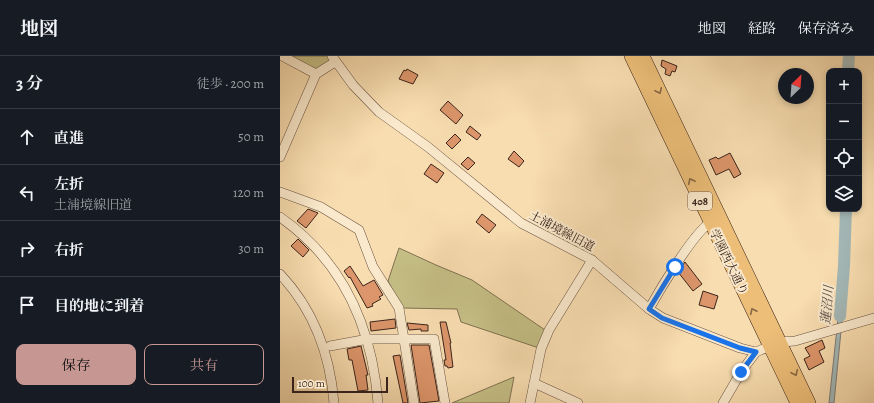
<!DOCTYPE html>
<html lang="ja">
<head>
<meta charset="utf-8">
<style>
  body { margin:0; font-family:Alegreya,"Noto Serif JP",serif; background:#242831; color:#f1f3f6 }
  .controls { position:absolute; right:12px; top:12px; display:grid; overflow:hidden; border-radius:8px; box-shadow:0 2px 6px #0003 }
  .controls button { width:36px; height:36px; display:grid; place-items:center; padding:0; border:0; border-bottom:1px solid #363941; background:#171b24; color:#f1f3f6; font:20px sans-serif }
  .compass { position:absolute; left:498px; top:12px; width:36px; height:36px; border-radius:50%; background:#171b24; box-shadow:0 2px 6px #0003; rotate:25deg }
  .scale { position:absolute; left:12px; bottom:10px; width:96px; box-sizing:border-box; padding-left:4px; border:2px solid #3a241c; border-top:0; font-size:11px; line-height:14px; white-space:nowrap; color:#3a241c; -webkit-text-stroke:3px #fae9cc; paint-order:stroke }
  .stop { position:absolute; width:12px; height:12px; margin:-9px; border:3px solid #1a73e8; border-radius:50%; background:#fff }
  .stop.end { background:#1a73e8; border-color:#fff; box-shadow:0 1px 4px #0008 }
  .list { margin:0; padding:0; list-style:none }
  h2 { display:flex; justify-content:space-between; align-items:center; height:52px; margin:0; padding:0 16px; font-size:17px }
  h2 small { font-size:13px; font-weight:400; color:#9ea1a6 }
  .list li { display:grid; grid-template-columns:26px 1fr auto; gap:12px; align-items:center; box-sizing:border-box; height:56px; padding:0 16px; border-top:1px solid #363941 }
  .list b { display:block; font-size:15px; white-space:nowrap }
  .list p { margin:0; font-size:13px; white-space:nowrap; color:#9ea1a6 }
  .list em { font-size:13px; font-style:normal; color:#9ea1a6 }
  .actions { display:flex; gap:8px; padding:12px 16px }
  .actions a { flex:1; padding:9px 0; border:1px solid #c59692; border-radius:8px; text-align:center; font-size:14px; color:#c59692 }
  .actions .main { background:#c59692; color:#111 }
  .icon { flex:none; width:22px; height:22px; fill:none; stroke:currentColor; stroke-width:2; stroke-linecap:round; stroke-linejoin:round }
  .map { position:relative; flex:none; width:594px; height:347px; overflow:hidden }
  header { display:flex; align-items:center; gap:24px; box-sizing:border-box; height:56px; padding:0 20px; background:#171b24; border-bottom:1px solid #363941 }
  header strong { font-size:19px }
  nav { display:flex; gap:22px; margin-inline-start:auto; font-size:14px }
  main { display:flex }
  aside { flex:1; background:#171b24 }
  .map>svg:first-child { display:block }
</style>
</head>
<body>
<header>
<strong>地図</strong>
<nav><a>地図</a><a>経路</a><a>保存済み</a></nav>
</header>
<main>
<aside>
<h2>3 分<small>徒歩 · 200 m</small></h2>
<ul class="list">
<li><svg class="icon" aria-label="ahead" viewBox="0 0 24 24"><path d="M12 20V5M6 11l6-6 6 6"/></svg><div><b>直進</b></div><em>50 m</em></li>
<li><svg class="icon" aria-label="left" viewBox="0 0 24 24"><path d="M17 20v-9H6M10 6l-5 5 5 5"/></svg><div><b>左折</b><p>土浦境線旧道</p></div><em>120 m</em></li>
<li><svg class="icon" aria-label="right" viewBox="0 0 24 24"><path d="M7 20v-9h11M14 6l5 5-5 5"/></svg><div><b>右折</b></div><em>30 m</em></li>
<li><svg class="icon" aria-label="arrive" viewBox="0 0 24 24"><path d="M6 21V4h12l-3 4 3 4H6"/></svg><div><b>目的地に到着</b></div></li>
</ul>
<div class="actions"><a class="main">保存</a><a>共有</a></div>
</aside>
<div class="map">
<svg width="594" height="347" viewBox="0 0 594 347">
  <rect width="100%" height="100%" fill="#f8ddb0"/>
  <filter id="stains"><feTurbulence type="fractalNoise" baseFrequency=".005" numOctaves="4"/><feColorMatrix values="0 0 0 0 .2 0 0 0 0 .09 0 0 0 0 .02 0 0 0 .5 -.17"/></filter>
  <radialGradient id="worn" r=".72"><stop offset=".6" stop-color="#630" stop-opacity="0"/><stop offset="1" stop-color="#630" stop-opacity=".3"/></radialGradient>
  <g fill="#c5bf86" stroke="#807251">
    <path d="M7,0H48L51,4L38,14Z"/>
    <path d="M119,192L156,209L192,224L265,274L259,292L181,266L177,253L122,252L108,225Z"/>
    <path d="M234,321L229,347H172Z"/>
  </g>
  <path fill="#a3b8b7" stroke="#797d79" d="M560,244H564L554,347H549Z"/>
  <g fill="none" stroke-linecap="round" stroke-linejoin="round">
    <g stroke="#a3b8b7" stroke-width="12">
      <path d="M568,15L569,0"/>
      <path d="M560,260L564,210L566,153"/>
    </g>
  </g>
  <g fill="#dd966b" stroke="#3a241c">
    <path d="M382,4L397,10L395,16L392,15L390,20L385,18L386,13L381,10Z"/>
    <path d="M127,13L138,19L133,28L119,23L124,14L126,15Z"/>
    <path d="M168,45L183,59L176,68L160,54Z"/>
    <path d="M190,70L201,79L197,84L186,76Z"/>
    <path d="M175,78L181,84L172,93L166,87Z"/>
    <path d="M234,95L244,105L239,111L228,103Z"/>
    <path d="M450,97L461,118L454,122L449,113L436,119L429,104L436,101L438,103Z"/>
    <path d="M188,101L195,107L188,114L181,108Z"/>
    <path d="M151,108L164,117L157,127L144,118Z"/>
    <path d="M28,153L38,157L26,172L17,165Z"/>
    <path d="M202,158L216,169L209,177L196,166Z"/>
    <path d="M18,183L29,194L23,201L11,190Z"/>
    <path d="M405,206L422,228L413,235L398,216Z"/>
    <path d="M70,210L83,230L94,224L103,239L99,241L101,243L92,248L93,250L87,252L70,221L69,222L64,215Z"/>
    <path d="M423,235L438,240L434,253L419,249Z"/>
    <path d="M115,263L116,272L91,275L90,266Z"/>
    <path d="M160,266H166L171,287H170L173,311L168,312L167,310H165L164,304H166Z"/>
    <path d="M127,267L148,269V275H141V273L129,274Z"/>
    <path d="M542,284L545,292L539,295L544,306L529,314L524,303L530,300L525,292Z"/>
    <path d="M131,289H149L159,345L140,347Z"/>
    <path d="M81,290L88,319H86L88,334L78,335L72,304H69L67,293Z"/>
    <path d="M120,299L128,347H123L113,300Z"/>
  </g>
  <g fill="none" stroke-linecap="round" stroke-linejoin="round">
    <g stroke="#6a5241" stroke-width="10">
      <g id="minor">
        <path d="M2,0L36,18"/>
        <path d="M52,0L73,29L99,56L148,91L241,167L312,204L369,253L383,262L460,292L476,296L500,286L515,285L594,262"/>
        <path d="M0,101L36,18L55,6"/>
        <path d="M0,136L41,151L79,174L93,211L119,252L134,347"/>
        <path d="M0,161C64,206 92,271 98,347"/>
        <path d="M0,218C34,254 50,298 54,347"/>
        <path d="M369,253C379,235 414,176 430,167"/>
        <path d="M50,290L88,283H154L165,347"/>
        <path d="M254,327L298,347"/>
        <path d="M250,347L261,293L269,274L312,204"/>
        <path d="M443,347L461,316L476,296"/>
      </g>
    </g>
    <g stroke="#3a241c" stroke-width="14">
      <g id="highway">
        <path d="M351,0L517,347"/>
        <path d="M363,0L529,347"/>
      </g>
    </g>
    <use href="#minor" stroke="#fae9cc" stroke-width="9"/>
    <use href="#highway" stroke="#ecbe78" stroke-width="13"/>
  </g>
  <defs><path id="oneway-chevron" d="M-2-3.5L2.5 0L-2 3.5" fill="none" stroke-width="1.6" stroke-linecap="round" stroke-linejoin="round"/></defs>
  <g stroke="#8a6945">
    <use href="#oneway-chevron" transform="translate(379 35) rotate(65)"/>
    <use href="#oneway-chevron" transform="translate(411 125) rotate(-115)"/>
    <use href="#oneway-chevron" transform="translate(473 255) rotate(-116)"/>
    <use href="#oneway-chevron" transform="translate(515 317) rotate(65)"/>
  </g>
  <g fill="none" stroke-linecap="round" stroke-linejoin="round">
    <path stroke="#1a73e8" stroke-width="5" d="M395,211L369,253L382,262L460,292L476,296L461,316"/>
  </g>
  <g text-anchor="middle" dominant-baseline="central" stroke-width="4" stroke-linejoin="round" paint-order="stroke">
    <rect fill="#fae9cc" stroke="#745f51" stroke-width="1" x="408" y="136" width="24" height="18" rx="3"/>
    <g font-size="11" font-weight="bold" fill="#3a241c">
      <text x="420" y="145">408</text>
    </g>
    <g font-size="12" fill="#3a241c" stroke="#fae9cc">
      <text transform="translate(282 175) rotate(28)">土浦境線旧道</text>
      <text transform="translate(449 206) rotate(64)">学園西大通り</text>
    </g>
    <g font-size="13" font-style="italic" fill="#5a504a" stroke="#fae9cc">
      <text transform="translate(547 249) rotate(-85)">蓮沼川</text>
    </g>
  </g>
  <rect width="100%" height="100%" filter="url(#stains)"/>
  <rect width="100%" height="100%" fill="url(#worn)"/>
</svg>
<div class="controls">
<button>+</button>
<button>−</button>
<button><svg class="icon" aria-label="locate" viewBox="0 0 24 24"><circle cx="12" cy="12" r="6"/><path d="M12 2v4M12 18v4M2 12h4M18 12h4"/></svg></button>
<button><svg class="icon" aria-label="layers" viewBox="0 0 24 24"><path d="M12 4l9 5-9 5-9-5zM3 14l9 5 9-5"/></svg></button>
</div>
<svg class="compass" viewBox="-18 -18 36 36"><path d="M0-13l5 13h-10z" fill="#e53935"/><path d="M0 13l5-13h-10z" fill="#9ea1a6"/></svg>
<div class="scale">100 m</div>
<div class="stop" style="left:395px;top:211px"></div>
<div class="stop end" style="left:461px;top:316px"></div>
</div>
</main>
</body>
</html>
